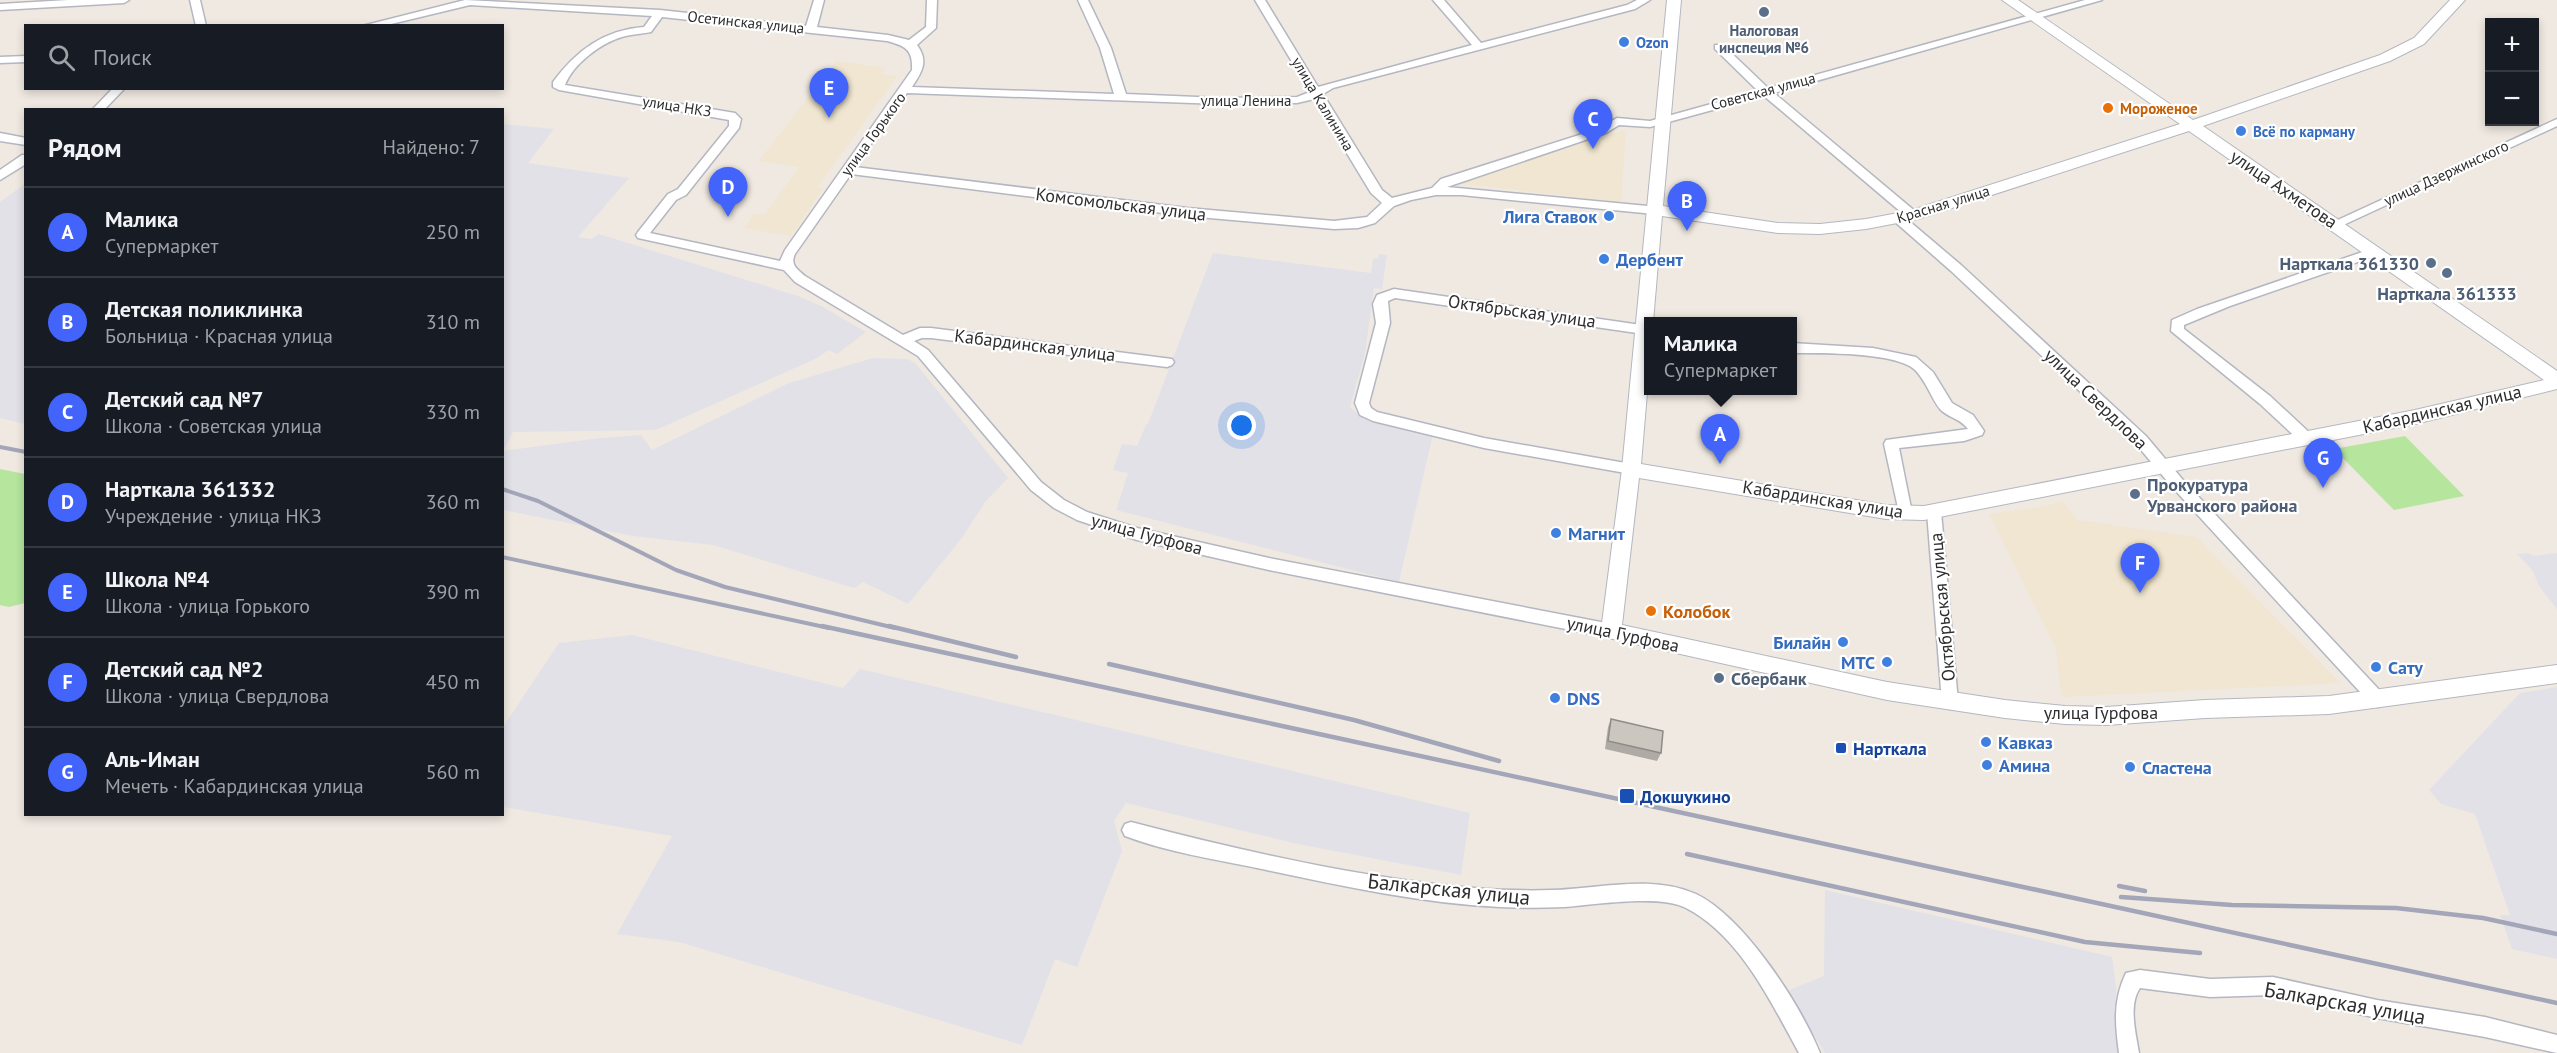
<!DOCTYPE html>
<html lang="ru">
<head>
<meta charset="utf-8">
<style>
  body { margin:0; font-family:"PT Sans",sans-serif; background:#242831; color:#f1f3f6 }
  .controls { position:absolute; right:18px; top:18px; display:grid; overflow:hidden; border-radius:0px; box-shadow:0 3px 9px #0003 }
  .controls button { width:54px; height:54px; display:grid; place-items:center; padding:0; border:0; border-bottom:2px solid #363941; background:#171b24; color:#f1f3f6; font:30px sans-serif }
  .you { position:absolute; left:1242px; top:426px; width:21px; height:21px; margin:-15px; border:4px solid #fff; border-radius:50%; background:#1a73e8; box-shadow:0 0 0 9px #1a73e833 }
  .badge { display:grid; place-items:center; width:39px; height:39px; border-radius:50%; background:#4264fb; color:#fff; font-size:20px; font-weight:700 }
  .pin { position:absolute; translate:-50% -50px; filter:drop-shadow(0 2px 3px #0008) }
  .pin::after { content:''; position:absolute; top:32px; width:21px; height:18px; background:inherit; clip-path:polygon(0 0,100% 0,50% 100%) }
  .popup { position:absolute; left:1644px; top:317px; width:153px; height:78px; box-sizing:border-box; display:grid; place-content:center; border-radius:0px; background:#171b24; filter:drop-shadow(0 2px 4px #0005); font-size:20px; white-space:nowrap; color:#9ea1a6 }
  .popup b { font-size:22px; color:#f1f3f6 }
  .popup::after { content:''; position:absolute; left:50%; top:100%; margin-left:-12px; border:12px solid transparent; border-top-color:#171b24 }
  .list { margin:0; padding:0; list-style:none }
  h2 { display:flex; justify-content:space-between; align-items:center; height:78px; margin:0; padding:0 24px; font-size:26px }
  h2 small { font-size:20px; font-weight:400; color:#9ea1a6 }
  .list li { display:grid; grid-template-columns:39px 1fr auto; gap:18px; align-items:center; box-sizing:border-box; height:90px; padding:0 24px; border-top:2px solid #363941 }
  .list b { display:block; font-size:22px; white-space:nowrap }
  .list p { margin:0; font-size:20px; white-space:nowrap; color:#9ea1a6 }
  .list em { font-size:20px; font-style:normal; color:#9ea1a6 }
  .icon { flex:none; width:33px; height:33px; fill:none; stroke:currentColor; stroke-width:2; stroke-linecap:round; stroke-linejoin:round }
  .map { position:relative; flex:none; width:2557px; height:1053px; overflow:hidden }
  .search { position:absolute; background:#171b24; box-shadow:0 3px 9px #0003; left:24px; top:24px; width:480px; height:66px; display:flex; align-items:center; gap:15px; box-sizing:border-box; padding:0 21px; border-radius:0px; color:#9ea1a6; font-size:22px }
  .panel { position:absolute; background:#171b24; box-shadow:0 3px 9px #0003; left:24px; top:108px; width:480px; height:708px; border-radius:0px }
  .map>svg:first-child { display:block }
</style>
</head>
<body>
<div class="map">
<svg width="2557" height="1053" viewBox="0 0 2557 1053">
  <rect width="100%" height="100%" fill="#efe9e1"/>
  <g fill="#e3e1e8">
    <path d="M503,124L554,129L528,163L629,178L578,237L591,239L599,234L798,296L821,306L866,332L837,354L829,350L815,359L656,430L513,432L503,451L600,438L641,435L652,450L789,383L873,358L908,359L916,364L1008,478L985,502L962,538L908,604L863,582L854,588L713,545L633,536L503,510Z"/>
    <path d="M25,184V424L0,418V202Z"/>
    <path d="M1213,253L1371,273L1373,259L1378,258L1379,254L1387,255L1382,289L1374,288L1365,353L1350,407L1363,418L1433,434L1399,582L1116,510L1128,473L1113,470L1122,444L1137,446L1146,425L1148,424Z"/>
    <path d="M2528,553L2534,556L2557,553V609L2539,586L2533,571L2517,554Z"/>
    <path d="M632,635L843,688L860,669L1470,813L1461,875L1298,844L1126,803L1114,821L1122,851L1077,967L1055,959L1022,1045L679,942L617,934L672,836L503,807V727L559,643Z"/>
    <path d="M2557,687V959L2512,949L2500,915H2510L2475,814L2441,804L2429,790L2520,693Z"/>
    <path d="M1825,890L2112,957L2116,987L2118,1053H1825L1787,991L1824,976Z"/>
  </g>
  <g fill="#f0e6d1">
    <path d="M836,61L885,68L881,74L897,76L817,188L823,189L791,236L744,228L754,214L765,215L799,167L759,161Z"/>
    <path d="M1626,130L1621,202L1455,183L1497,168Z"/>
    <path d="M2062,501L2078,520L2196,537L2340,683L2062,697L2056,649L1989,514L2041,507Z"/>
  </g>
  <g fill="#b6e59e">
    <path d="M2405,436L2464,496L2394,510L2334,449Z"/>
    <path d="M0,469L25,474V603L9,607L0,605Z"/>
  </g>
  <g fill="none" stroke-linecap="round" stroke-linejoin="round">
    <g stroke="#b4b7c1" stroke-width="3">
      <g id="minor">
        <path d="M68,0H129L124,3L0,10V4Z"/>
        <path d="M190,0H200L206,26H196Z"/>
        <path d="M465,0L660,10L806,26L814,0H824L817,27L888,35L909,40L926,27L927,0H937L936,28L917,45C929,61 922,72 912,87L1114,94L1100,48L1078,0H1088L1111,48L1126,94L1221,98L1297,97L1310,92L1255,0H1265L1318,87L1472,45L1433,0H1444L1481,43L1627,5L1637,0H1650L1635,9L1333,88L1323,94L1382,190L1392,198L1432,188L1441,179L1598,129L1617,118L1650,121L1758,91L1715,49V45H1723L1768,88L2085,0H2102L1774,93L1916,212L1918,215L1912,219L1908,218L1764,96L1650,127L1619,125L1606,133L1447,187L1658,207L1660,210L1654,214L1461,195H1436L1411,200L1394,206L1375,223L1358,228L1334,229L1187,216L851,174L795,254C790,265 797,269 805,276L903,335L920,328H931L1172,359L1174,362L1172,365L1167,367L931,338H922L914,341L928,350L1041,482L1064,500L1087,512L1137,528L1269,558L1611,624L1617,626L1619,631L1617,636L1611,638L1269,570L1137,540L1077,520L1054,508L1031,490L918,356L795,282L784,270L638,238L636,235L638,232L668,194L678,189L729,126V120L559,90L553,87V82C577,50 604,30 644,27L652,16L470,5L383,26H362ZM662,17L887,41C906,46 913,50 912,70L785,250L780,261L650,233L676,200L686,195L739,128L741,119L735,113L565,85C573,64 601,43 622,37C632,34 641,34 651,32ZM907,93L1221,104L1297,103L1314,99L1371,193L1382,203L1367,217L1334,221L1187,208L855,167Z"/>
        <path d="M26,56V62L0,63V57Z"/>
        <path d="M113,88H125L104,110H92Z"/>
        <path d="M2557,119V126L2339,227L2335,228L2329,224Z"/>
        <path d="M0,133L26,138V145L0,141Z"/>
        <path d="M22,155H26V164L0,180V170Z"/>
        <path d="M1898,214L1902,215L1961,265L2146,436L2183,480L2384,695L2386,700L2384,705L2378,707L2372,705L2173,488L2136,444L1951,271L1894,221L1892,218Z"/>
        <path d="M2374,248L2380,252L2378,255L2230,306L2184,325V329L2270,396L2312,435L2314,439L2312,443H2302L2260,404L2171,331L2172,320L2197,309Z"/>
        <path d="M1394,289L1648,326V332L1644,334L1395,298L1388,301L1390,323L1369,403L1371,408L1377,412L1484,438L1631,464L1636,465L1638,469L1636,473L1631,474L1484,448L1373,421L1360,415L1355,403L1376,323L1373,304L1377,295Z"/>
        <path d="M1792,343L1873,348L1916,357L1933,372L1952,403L1973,415L1984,431L1982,435L1964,441L1899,448L1912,513L1910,517H1900L1884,444L1886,440L1968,429C1961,419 1950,418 1942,411C1933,403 1927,381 1914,369C1894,352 1820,353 1792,353Z"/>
        <path d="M1934,506L1939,508L1941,512L1958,702L1956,707L1950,709L1944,707L1942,702L1927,512L1929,508Z"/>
        <path d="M1131,822C1242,851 1360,878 1474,888C1500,890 1526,891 1552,890C1597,889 1652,874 1696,894C1744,917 1800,1004 1820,1053H1799C1771,1002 1740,936 1686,908C1660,894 1593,905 1564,907C1542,908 1521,908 1500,907C1418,903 1337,885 1257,868C1214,859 1167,852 1125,836L1122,830L1125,824Z"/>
        <path d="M2140,970L2210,979L2273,977L2377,1000L2485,1017L2557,1035V1053L2485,1037L2377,1018L2273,995L2210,997L2140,988C2128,1005 2136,1034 2139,1053H2119C2115,1024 2113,1000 2126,973Z"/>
      </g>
    </g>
    <g stroke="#b4b7c1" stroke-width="2">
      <path id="tertiary" d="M1667,0H1681L1663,206L1778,223L1820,224L1866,219L1909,211L2180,124L2002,0H2018L2193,120L2380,55L2414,38L2450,0H2465L2424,44L2390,61L2203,126L2557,371V389L2415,424L1924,520L1886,519L1639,478L1622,625L1887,682L2005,700L2065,706L2106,707L2205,700L2329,696L2557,665V683L2329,714L2205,718L2106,725L2065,724L2005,718L1887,700L1604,637L1601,631L1622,469ZM2189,131L2544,380L2415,410L1924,506L1886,505L1641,464L1648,381V322H1653L1662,216L1778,233L1820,234L1866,229L1918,219Z"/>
    </g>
    <use href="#minor" fill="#fff" fill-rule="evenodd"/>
    <use href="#tertiary" fill="#fff" fill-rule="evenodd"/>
    <g stroke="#a3a6b8" stroke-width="4">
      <path d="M0,447L26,452"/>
      <path d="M502,489L538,501L676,570L725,587L895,628"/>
      <path d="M502,557L829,628"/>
    </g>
    <g stroke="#a3a6b8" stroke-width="4.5">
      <path d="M822,626L2557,1003"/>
      <path d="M889,626L1016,657"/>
      <path d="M1109,664L1354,720L1499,761"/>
      <path d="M1687,854L2085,942L2200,953"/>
      <path d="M2119,886L2145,891"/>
      <path d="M2121,897L2232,905L2396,908L2483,918L2557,934"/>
    </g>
  </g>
  <path fill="#afaba4" d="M1611,719L1661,753L1657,761L1605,749L1608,727Z"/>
  <path fill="#cbc7bf" stroke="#8e8b86" stroke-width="1.5" d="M1611,719L1663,731L1661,753L1608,741Z"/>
  <g fill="#5c6f8a" stroke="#fff" stroke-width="2">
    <circle cx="1764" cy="12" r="6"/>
    <circle cx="2431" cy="263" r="6"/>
    <circle cx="2447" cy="273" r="6"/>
    <circle cx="2135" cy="494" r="6"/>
    <circle cx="1719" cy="678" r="6"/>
  </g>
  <g fill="#3f7fe0" stroke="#fff" stroke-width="2">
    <circle cx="1624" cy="42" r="6"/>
    <circle cx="2241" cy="131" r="6"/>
    <circle cx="1609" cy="216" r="6"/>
    <circle cx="1604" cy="259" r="6"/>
    <circle cx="1556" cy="533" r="6"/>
    <circle cx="1843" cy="642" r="6"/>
    <circle cx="1887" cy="662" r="6"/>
    <circle cx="2376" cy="667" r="6"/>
    <circle cx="1555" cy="698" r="6"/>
    <circle cx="1986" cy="742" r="6"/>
    <circle cx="1987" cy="765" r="6"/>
    <circle cx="2130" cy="767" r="6"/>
  </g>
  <g fill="#e8710a" stroke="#fff" stroke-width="2">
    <circle cx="2108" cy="108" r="6"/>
    <circle cx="1651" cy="611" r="6"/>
  </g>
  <g fill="#1a4fb4" stroke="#fff" stroke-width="2">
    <rect x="1835" y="742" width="12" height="12" rx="3"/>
    <rect x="1619" y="788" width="16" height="16" rx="3"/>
  </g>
  <g text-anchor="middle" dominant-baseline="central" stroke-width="4.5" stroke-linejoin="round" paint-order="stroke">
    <g font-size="15" fill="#2e2e2e" stroke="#fff">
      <text transform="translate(746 22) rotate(6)">Осетинская улица</text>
      <text transform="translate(1763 91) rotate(-15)">Советская улица</text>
      <text x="1246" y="100">улица Ленина</text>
      <text transform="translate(1323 104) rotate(59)">улица Калинина</text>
      <text transform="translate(677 106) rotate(9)">улица НКЗ</text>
      <text transform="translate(873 134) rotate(-54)">улица Горького</text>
      <text transform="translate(2446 173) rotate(-25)">улица Дзержинского</text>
      <text transform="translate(1943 204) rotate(-17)">Красная улица</text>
    </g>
    <g font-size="15" font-weight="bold" fill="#4e5e75" stroke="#fff">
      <text x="1764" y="30">Налоговая<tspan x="1764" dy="17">инспеция №6</tspan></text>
    </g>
    <g font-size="15" font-weight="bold" fill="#366cbe" stroke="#fff" text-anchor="start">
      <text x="1636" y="42">Ozon</text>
      <text x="2253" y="131">Всё по карману</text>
    </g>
    <g font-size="15" font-weight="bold" fill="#c56008" stroke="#fff" text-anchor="start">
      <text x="2120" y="108">Мороженое</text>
    </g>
    <g font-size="18" fill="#2e2e2e" stroke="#fff">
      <text transform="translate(2284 189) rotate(34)">улица Ахметова</text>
      <text transform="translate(1121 204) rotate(7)">Комсомольская улица</text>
      <text transform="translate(1522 311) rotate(8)">Октябрьская улица</text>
      <text transform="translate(1035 345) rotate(7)">Кабардинская улица</text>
      <text transform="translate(2096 399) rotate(44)">улица Свердлова</text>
      <text transform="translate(2442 409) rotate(-13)">Кабардинская улица</text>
      <text transform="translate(1823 499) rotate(9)">Кабардинская улица</text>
      <text transform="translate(1147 534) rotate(15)">улица Гурфова</text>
      <text transform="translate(1942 607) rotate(-95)">Октябрьская улица</text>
      <text transform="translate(1623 634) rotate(12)">улица Гурфова</text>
      <text x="2101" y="712">улица Гурфова</text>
    </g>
    <g font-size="18" font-weight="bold" fill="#366cbe" stroke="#fff" text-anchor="start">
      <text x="1597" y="216" text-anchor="end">Лига Ставок</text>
      <text x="1616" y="259">Дербент</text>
      <text x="1568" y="533">Магнит</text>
      <text x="1831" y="642" text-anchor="end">Билайн</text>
      <text x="1875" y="662" text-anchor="end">МТС</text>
      <text x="2388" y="667">Сату</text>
      <text x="1567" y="698">DNS</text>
      <text x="1998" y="742">Кавказ</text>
      <text x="1999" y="765">Амина</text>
      <text x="2142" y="767">Сластена</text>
    </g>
    <g font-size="18" font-weight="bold" fill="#4e5e75" stroke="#fff" text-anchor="start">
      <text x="2419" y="263" text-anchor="end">Нарткала 361330</text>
      <text x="2447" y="293" text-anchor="middle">Нарткала 361333</text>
      <text x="2147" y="484">Прокуратура<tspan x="2147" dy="21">Урванского района</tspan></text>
      <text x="1731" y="678">Сбербанк</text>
    </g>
    <g font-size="18" font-weight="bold" fill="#c56008" stroke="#fff" text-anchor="start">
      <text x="1663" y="611">Колобок</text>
    </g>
    <g font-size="18" font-weight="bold" fill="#164399" stroke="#fff" text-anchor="start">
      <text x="1853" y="748">Нарткала</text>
      <text x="1640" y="796">Докшукино</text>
    </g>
    <g font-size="21" fill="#2e2e2e" stroke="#fff">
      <text transform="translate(1449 889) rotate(6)">Балкарская улица</text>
      <text transform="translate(2345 1003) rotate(10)">Балкарская улица</text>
    </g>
  </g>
</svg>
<div class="controls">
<button>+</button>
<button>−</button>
</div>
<div class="you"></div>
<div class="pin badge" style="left:1720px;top:464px">A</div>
<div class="popup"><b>Малика</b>Супермаркет</div>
<div class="pin badge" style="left:1687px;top:231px">B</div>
<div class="pin badge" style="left:1593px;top:149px">C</div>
<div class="pin badge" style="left:728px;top:217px">D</div>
<div class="pin badge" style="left:829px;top:118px">E</div>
<div class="pin badge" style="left:2140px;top:593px">F</div>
<div class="pin badge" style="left:2323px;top:488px">G</div>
<div class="search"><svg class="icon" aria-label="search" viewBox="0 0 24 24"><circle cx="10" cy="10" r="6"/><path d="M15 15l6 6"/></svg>Поиск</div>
<section class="panel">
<h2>Рядом<small>Найдено: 7</small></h2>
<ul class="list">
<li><span class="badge">A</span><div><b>Малика</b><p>Супермаркет</p></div><em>250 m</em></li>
<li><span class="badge">B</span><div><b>Детская поликлинка</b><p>Больница · Красная улица</p></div><em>310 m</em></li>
<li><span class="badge">C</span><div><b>Детский сад №7</b><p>Школа · Советская улица</p></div><em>330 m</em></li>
<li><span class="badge">D</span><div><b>Нарткала 361332</b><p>Учреждение · улица НКЗ</p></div><em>360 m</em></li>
<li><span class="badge">E</span><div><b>Школа №4</b><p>Школа · улица Горького</p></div><em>390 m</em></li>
<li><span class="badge">F</span><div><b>Детский сад №2</b><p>Школа · улица Свердлова</p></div><em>450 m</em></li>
<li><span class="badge">G</span><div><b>Аль-Иман</b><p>Мечеть · Кабардинская улица</p></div><em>560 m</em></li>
</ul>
</section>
</div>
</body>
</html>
